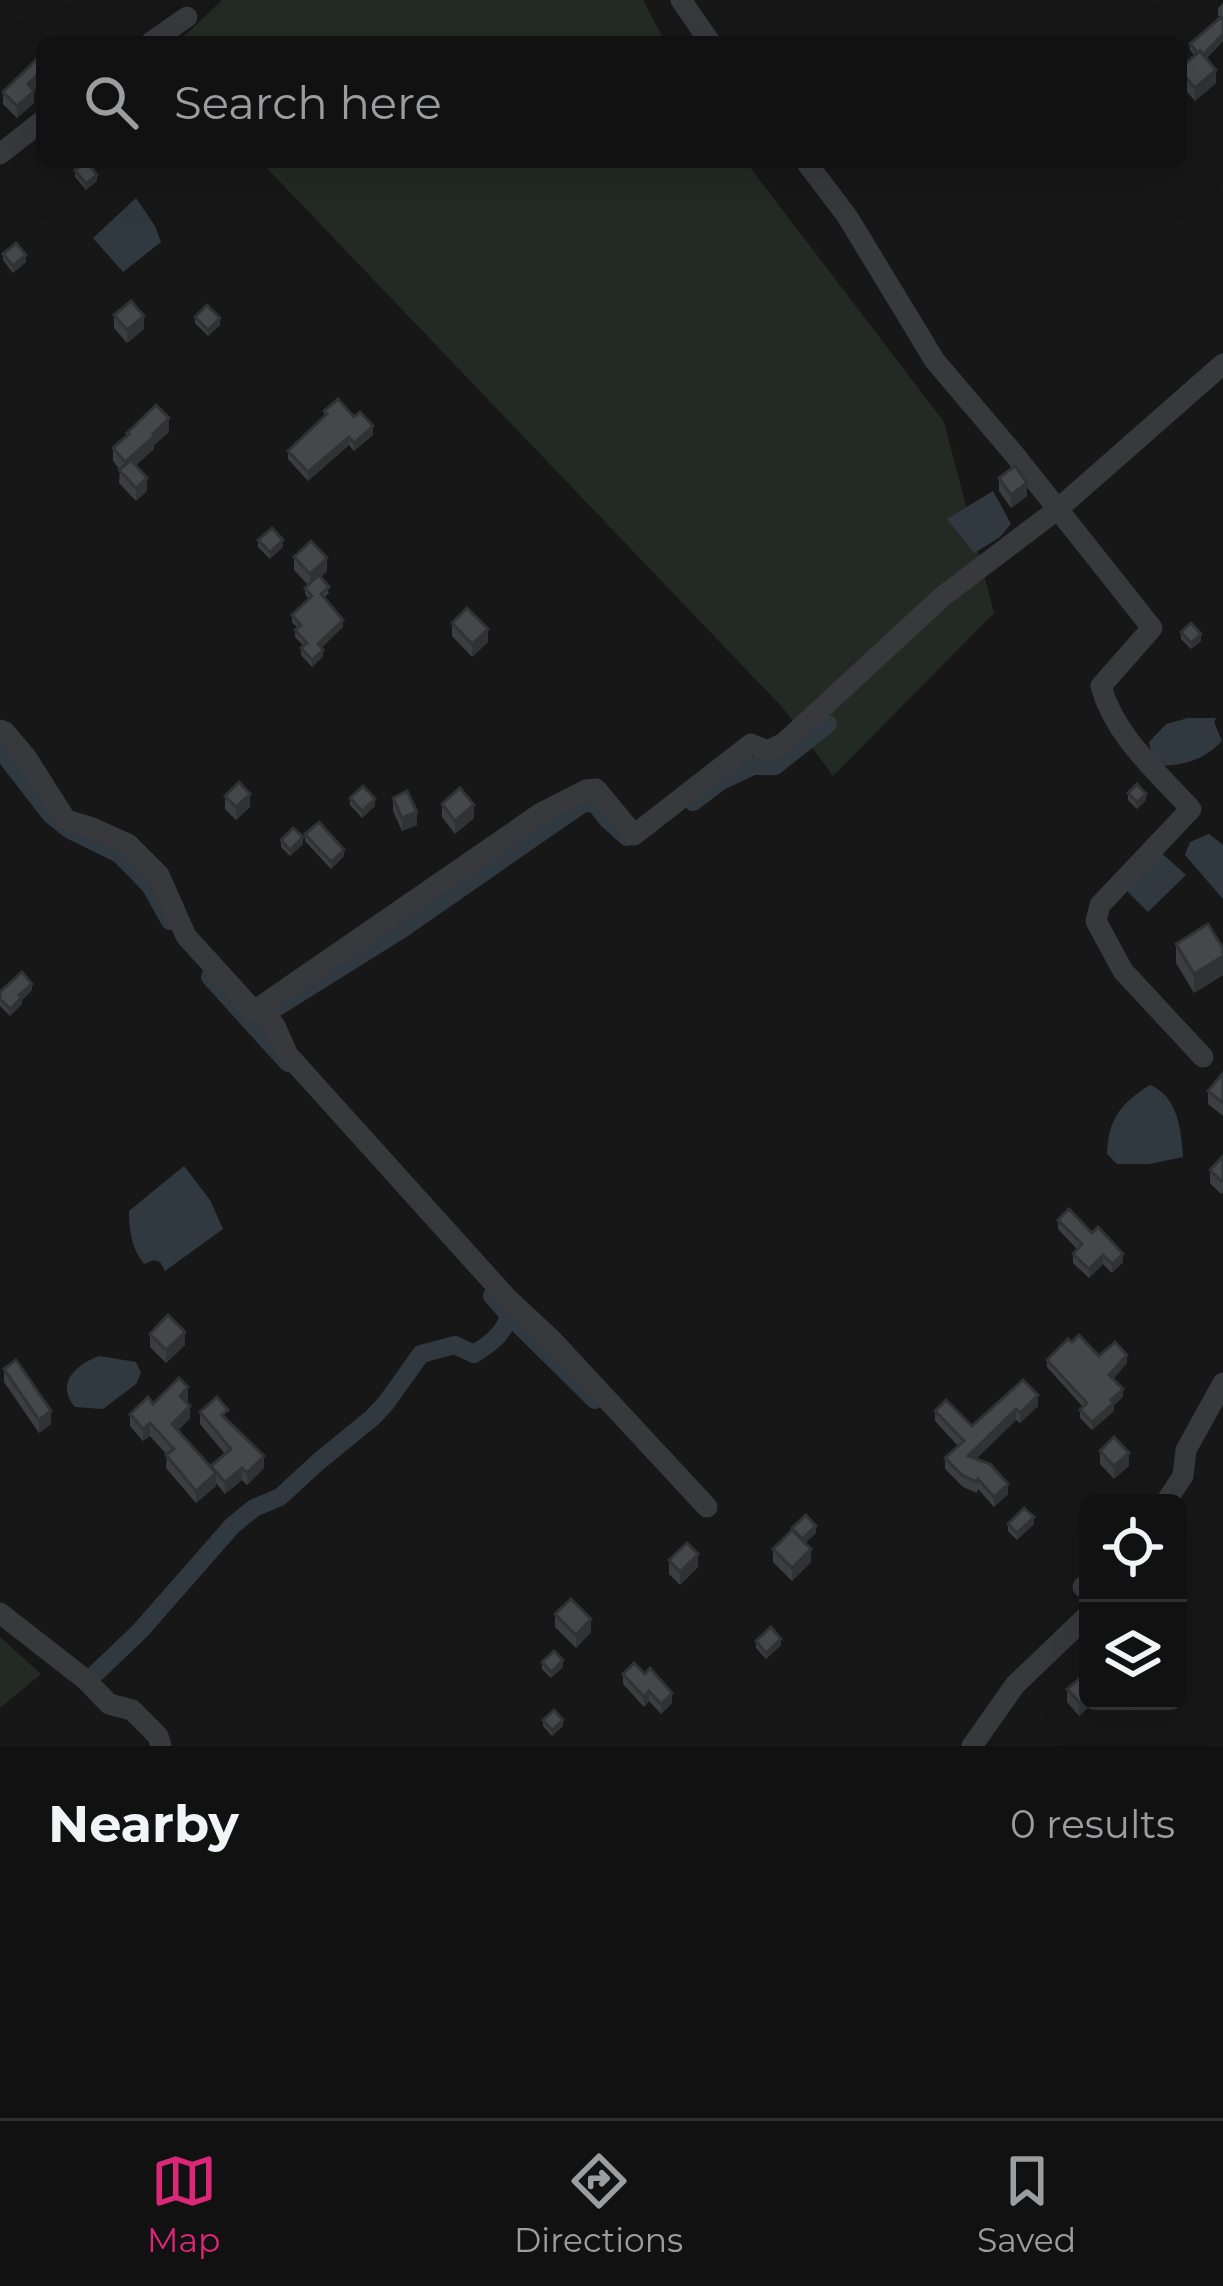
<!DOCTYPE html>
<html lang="en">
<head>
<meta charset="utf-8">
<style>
  body { margin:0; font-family:Montserrat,sans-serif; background:#1a1a1b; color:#f1f3f6 }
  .controls { position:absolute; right:36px; bottom:36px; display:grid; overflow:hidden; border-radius:18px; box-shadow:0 12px 48px #0002 }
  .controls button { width:108px; height:108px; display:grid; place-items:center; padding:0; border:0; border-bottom:3px solid #303132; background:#111112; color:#f1f3f6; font:60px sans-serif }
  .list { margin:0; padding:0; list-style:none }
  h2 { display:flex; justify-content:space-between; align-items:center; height:156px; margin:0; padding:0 48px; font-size:51px }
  h2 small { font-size:39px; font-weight:400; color:#9c9d9f }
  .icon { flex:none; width:66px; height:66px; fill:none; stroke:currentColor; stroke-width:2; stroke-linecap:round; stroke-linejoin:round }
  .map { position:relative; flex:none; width:1223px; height:1746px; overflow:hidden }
  .search { position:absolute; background:#111112; box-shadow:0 12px 48px #0002; left:36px; right:36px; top:36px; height:132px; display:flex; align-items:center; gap:30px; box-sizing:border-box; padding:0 42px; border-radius:18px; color:#9c9d9f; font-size:45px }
  .sheet { height:372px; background:#111112 }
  nav { display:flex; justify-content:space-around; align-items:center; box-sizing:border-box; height:168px; border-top:3px solid #303132; background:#111112; font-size:33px; color:#9c9d9f }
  nav a { display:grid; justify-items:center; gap:6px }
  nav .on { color:#db2777 }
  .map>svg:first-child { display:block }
</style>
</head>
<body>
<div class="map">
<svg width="1223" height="1746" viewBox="0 0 1223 1746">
  <rect width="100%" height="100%" fill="#171718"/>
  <g fill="#232a24">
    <path d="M222,0H643L665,42H178Z"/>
    <path d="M261,162H746L944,422L994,613L833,776L783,708Z"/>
    <path d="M0,1637L41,1674L0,1708Z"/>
  </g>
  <g fill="#313940">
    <path d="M136,198L155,226L161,242L123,272L93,238Z"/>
    <path d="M993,491L1011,524L999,538L974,553L947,519Z"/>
    <path d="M1188,718H1216L1214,722L1222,741C1204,760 1185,765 1160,766L1151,753L1149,742L1166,724Z"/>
    <path d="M1209,834L1223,845V899L1185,855L1190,842Z"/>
    <path d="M1157,849L1186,875L1148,912L1125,889Z"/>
    <path d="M1150,1085C1178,1096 1181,1130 1183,1157L1149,1164H1117L1107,1154C1108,1119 1121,1103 1150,1085Z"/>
    <path d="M184,1166L210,1200L223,1229L165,1271L160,1262L154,1260L144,1264C132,1249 129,1231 129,1211Z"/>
    <path d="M99,1356L136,1362L141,1373L136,1384L103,1409L75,1407C55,1384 75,1365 99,1356Z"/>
  </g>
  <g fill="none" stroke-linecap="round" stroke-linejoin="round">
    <g stroke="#313940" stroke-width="18">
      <path d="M0,749L51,815L70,830L119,854L139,874L151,887L170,921"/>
      <path d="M693,802L721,781L753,766H775L828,724"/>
      <path d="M210,977L288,1063"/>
      <path d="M271,1011L402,929L582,804L594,802L607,819L627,837"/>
      <path d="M509,1315L595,1400"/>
      <path d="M96,1673L140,1631L232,1526L254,1508L280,1497L318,1462L372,1418L386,1403L421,1354L455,1345L474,1354C490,1344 504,1334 509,1315L492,1296"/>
    </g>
    <g stroke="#38393d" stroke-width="21">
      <path d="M681,0L710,42"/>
      <path d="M151,42L187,17"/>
      <path d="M0,154L42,121"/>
      <path d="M806,162L847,216L935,361L1014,454L1152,628L1101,686C1114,735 1157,772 1191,809L1100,905L1096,921L1123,971L1203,1057"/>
      <path d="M0,730L5,732L26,757L66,820L90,827L128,844L159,875L186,936L254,1011L541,813L586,790L596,789L634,835L751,744L767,751L784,743L943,596L1058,509L1223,364"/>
      <path d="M259,1008L275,1026L288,1055L508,1299L551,1339L707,1507"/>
      <path d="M1165,1503L1183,1476L1186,1450L1223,1383"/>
      <path d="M1088,1583L1083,1587L1088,1590"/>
      <path d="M0,1613L86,1680L109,1704L132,1710L158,1736L161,1746"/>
      <path d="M972,1746L1015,1685L1088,1615"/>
    </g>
  </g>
  <g fill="#3c3d40">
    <path d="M1223,3V41L1206,59L1216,83L1195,101L1181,85V68L1195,56L1190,50V44L1220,17L1218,15V8Z"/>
    <path d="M42,82L33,90L34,103L17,118L3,104V92Z"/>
    <path d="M75,170L97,181L86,190L75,177Z"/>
    <path d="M3,254L26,262L13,273L3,260Z"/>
    <path d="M114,315L144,329L127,343L114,328Z"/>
    <path d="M195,317L220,325L208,336L195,323Z"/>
    <path d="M324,411L354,417L373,435L354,451L349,445L308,481L288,459V451L324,417Z"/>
    <path d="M169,432L154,445V449L136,465L147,491L136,501L119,483L120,470L113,461V448L127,436V433Z"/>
    <path d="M999,478L1027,496L1011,508L999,491Z"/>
    <path d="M258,540L283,547L270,559L258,547Z"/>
    <path d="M294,557L327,571L321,577L329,593L324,597L343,627L321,648L323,656L312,667L301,655V648L304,646L295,637V630L298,628L292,622V615L309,599L305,594V588L308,585L294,570Z"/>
    <path d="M452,623L488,642L472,657L452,636Z"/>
    <path d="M1181,632L1201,641L1191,649L1181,639Z"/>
    <path d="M1128,793L1146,800L1137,809L1128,800Z"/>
    <path d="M225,796L250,807L236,820L225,809Z"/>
    <path d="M350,798L375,806L362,818L350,805Z"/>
    <path d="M393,798L417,825L402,831L393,811Z"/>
    <path d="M442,804L474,818L455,834L442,817Z"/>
    <path d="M305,834L344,856L331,869L305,841Z"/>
    <path d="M281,840L303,844L290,856L281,847Z"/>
    <path d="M1176,944L1223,948V975L1194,993L1176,963Z"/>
    <path d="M32,990L22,1000V1004L10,1016L0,1006V992Z"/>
    <path d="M1223,1073V1116L1208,1104V1091Z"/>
    <path d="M1223,1156V1192L1221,1194L1210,1183V1170Z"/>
    <path d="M1058,1220L1123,1262L1112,1273L1103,1264L1089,1278L1073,1263V1254L1077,1249L1058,1229Z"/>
    <path d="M150,1334L185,1345L166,1363L150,1347Z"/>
    <path d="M1099,1356L1127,1363L1113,1379L1123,1397L1114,1405V1411L1092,1430L1080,1418V1410L1083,1407L1047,1367V1360Z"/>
    <path d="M4,1369L51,1424L39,1433L4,1382Z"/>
    <path d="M1023,1380L1038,1406L1020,1423L1016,1420L976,1459L1008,1494L994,1507L978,1489L977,1493L963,1487L945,1469V1458L958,1446L935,1421V1411L972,1426Z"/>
    <path d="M188,1400L186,1402L190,1418L177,1431L211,1469L225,1454L200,1424V1412L228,1420L264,1468L247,1485L242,1480L225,1494L216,1483V1486L196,1503L166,1468L167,1455L150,1436L143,1441L130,1426V1414L153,1404Z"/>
    <path d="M1100,1451L1129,1466L1114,1479L1100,1464Z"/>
    <path d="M1008,1524H1034L1017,1540L1008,1531Z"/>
    <path d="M792,1528L816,1533L805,1543L811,1562L792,1581L773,1562V1549L792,1531Z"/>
    <path d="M669,1560L698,1567L680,1585L669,1574Z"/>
    <path d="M555,1614L591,1632L576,1648L555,1627Z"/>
    <path d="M756,1641L781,1645L766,1659L756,1648Z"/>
    <path d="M542,1662L563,1667L551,1678L542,1669Z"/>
    <path d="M623,1674L672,1703L661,1714L649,1701L644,1707L623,1684Z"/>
    <path d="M1067,1689L1094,1701V1702L1079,1716L1067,1702Z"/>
    <path d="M543,1720L563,1726L552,1736L543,1726Z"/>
  </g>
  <g fill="#313234">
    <path d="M1223,34V41L1202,63V57Z"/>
    <path d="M42,70V82L28,95L34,91V103L17,118V106L28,84Z"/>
    <path d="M1216,70V83L1195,101V88Z"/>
    <path d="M97,175V181L86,190V184Z"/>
    <path d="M26,255V262L13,273V266Z"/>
    <path d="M144,316V329L127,343V330Z"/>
    <path d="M220,318V325L208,336V330Z"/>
    <path d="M169,418V432L154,445V449L125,475V462Z"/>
    <path d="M373,426V435L354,451V443Z"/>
    <path d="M349,437V445L308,481V472Z"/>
    <path d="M147,478V491L136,501V488Z"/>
    <path d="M1027,483V496L1011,508V495Z"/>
    <path d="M283,540V547L270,559V552Z"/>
    <path d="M327,558V571L310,587V574Z"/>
    <path d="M343,620V627L318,651V644Z"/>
    <path d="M488,629V642L472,657V644Z"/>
    <path d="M1201,634V641L1191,649V643Z"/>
    <path d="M323,650V656L312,667V660Z"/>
    <path d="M250,794V807L236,820V807Z"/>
    <path d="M1146,794V800L1137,809V802Z"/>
    <path d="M375,799V806L362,818V811Z"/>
    <path d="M474,805V818L455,834V821Z"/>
    <path d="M417,812V825L402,831V818Z"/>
    <path d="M303,837V844L290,856V850Z"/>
    <path d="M344,850V856L331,869V862Z"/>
    <path d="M1223,956V975L1194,993V974Z"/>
    <path d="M32,984V990L22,1000V1004L10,1016V1009L19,995Z"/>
    <path d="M1123,1254V1262L1112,1273V1264Z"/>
    <path d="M1103,1255V1264L1089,1278V1269Z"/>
    <path d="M185,1332V1345L166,1363V1350Z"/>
    <path d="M1127,1355V1363L1109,1383V1375Z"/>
    <path d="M188,1387V1400L180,1408V1396Z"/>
    <path d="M1123,1389V1397L1114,1405V1411L1092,1430V1422Z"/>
    <path d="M1038,1395V1406L1020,1423V1413Z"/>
    <path d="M190,1406V1418L172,1437V1424Z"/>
    <path d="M1016,1409V1420L968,1466V1456Z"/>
    <path d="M51,1411V1424L39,1433V1420Z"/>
    <path d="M150,1423V1436L143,1441V1429Z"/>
    <path d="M1129,1453V1466L1114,1479V1466Z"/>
    <path d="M264,1456V1468L247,1485V1473Z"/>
    <path d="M242,1468V1480L225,1494V1482Z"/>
    <path d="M216,1473V1486L196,1503V1491Z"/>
    <path d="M1008,1484V1494L994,1507V1497Z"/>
    <path d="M1034,1517V1524L1017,1540V1533Z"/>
    <path d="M816,1526V1533L802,1546V1539Z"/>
    <path d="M811,1549V1562L792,1581V1568Z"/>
    <path d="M698,1554V1567L680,1585V1572Z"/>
    <path d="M591,1619V1632L576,1648V1635Z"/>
    <path d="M781,1639V1645L766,1659V1653Z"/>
    <path d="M563,1660V1667L551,1678V1672Z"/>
    <path d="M649,1691V1701L644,1707V1697Z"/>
    <path d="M672,1693V1703L661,1714V1704Z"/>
    <path d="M1088,1694V1701L1094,1702L1079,1716V1702Z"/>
    <path d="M563,1720V1726L552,1736V1730Z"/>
  </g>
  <g fill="#46474b" stroke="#313234" stroke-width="3">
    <path d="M1221,17L1223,19V34L1203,55L1200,51L1198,53L1190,44Z"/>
    <path d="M1200,51L1216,70L1195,88L1181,72V68Z"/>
    <path d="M41,55L42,70L28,84L34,91L17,106L3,92Z"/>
    <path d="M87,162L97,175L86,184L75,170Z"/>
    <path d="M16,243L26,255L13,266L3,254Z"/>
    <path d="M131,301L144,316L127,330L114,315Z"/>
    <path d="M207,305L220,318L208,330L195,317Z"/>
    <path d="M338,399L354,417L360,412L373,426L354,443L349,437L308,472L288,451L327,414L324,411Z"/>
    <path d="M156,405L169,418L153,434L154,436L125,462L113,448L129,434L127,433Z"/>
    <path d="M131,460L147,478L136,488L119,470Z"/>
    <path d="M1015,466L1027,483L1011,495L999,478Z"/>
    <path d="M272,528L283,540L270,552L258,540Z"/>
    <path d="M311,541L327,558L310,574L294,557Z"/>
    <path d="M319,575L329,587L321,594L343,620L318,644L323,650L312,660L301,648L307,643L295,630L301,625L292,615L312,596L305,588Z"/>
    <path d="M467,608L488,629L472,644L452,623Z"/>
    <path d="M1191,623L1201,634L1191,643L1181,632Z"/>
    <path d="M239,782L250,794L236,807L225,796Z"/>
    <path d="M1137,784L1146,794L1137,802L1128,793Z"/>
    <path d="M363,786L375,799L362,811L350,798Z"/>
    <path d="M460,788L474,805L455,821L442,804Z"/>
    <path d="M407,791L417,812L402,818L393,798Z"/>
    <path d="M319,822L344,850L331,862L305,834Z"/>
    <path d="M293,828L303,837L290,850L281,840Z"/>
    <path d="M1208,924L1223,948V956L1194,974L1176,944Z"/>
    <path d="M22,972L32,984L19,995L22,997L10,1009L0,999V992Z"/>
    <path d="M1223,1073V1103L1208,1091Z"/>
    <path d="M1223,1156V1179L1221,1181L1210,1170Z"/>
    <path d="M1069,1209L1092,1233L1098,1227L1123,1254L1112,1264L1103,1255L1089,1269L1073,1254L1082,1244L1058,1220Z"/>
    <path d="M168,1315L185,1332L166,1350L150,1334Z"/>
    <path d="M1079,1335L1099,1356L1115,1342L1127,1355L1109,1375L1123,1389L1111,1400L1114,1403L1092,1422L1080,1410L1087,1403L1047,1360L1068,1339L1072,1342Z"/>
    <path d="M16,1360L51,1411L39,1420L4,1369Z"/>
    <path d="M179,1378L188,1387L180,1396L190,1406L172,1424L216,1473L196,1491L166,1455L174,1449L150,1423L143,1429L130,1414L148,1397L153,1404Z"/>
    <path d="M1023,1380L1038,1395L1020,1413L1016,1409L968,1456L990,1464L1008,1484L994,1497L978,1479L977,1482L963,1476L945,1458L964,1441L935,1411L946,1400L972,1426Z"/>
    <path d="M217,1397L228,1410L222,1415L264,1456L247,1473L242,1468L225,1482L211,1466L231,1449L200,1412Z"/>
    <path d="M1114,1437L1129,1453L1114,1466L1100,1451Z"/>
    <path d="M1024,1508L1034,1517L1017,1533L1008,1524Z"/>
    <path d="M806,1515L816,1526L802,1539L792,1528Z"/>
    <path d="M792,1530L811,1549L792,1568L773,1549Z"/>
    <path d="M687,1543L698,1554L680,1572L669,1560Z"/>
    <path d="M571,1599L591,1619L576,1635L555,1614Z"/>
    <path d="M771,1627L781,1639L766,1653L756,1641Z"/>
    <path d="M554,1651L563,1660L551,1672L542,1662Z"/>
    <path d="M634,1663L645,1674L650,1668L672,1693L661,1704L649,1691L644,1697L623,1674Z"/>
    <path d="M1082,1676L1088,1683V1694L1079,1702L1067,1689Z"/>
    <path d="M554,1710L563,1720L552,1730L543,1720Z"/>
  </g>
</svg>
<div class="controls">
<button><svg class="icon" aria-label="locate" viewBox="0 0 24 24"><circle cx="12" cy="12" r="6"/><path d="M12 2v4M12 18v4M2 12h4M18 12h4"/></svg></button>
<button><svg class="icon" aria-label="layers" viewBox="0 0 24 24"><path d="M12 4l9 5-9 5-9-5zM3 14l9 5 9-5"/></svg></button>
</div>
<div class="search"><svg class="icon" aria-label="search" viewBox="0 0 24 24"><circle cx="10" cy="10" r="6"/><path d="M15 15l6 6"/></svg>Search here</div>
</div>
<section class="sheet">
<h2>Nearby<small>0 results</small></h2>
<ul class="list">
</ul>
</section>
<nav>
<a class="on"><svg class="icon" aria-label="map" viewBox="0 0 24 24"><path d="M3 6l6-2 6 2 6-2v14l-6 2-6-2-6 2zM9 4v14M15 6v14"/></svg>Map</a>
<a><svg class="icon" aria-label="directions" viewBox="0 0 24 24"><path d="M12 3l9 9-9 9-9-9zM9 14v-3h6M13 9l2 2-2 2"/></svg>Directions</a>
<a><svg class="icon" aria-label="saved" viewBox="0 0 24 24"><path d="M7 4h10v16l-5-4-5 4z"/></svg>Saved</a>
</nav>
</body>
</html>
